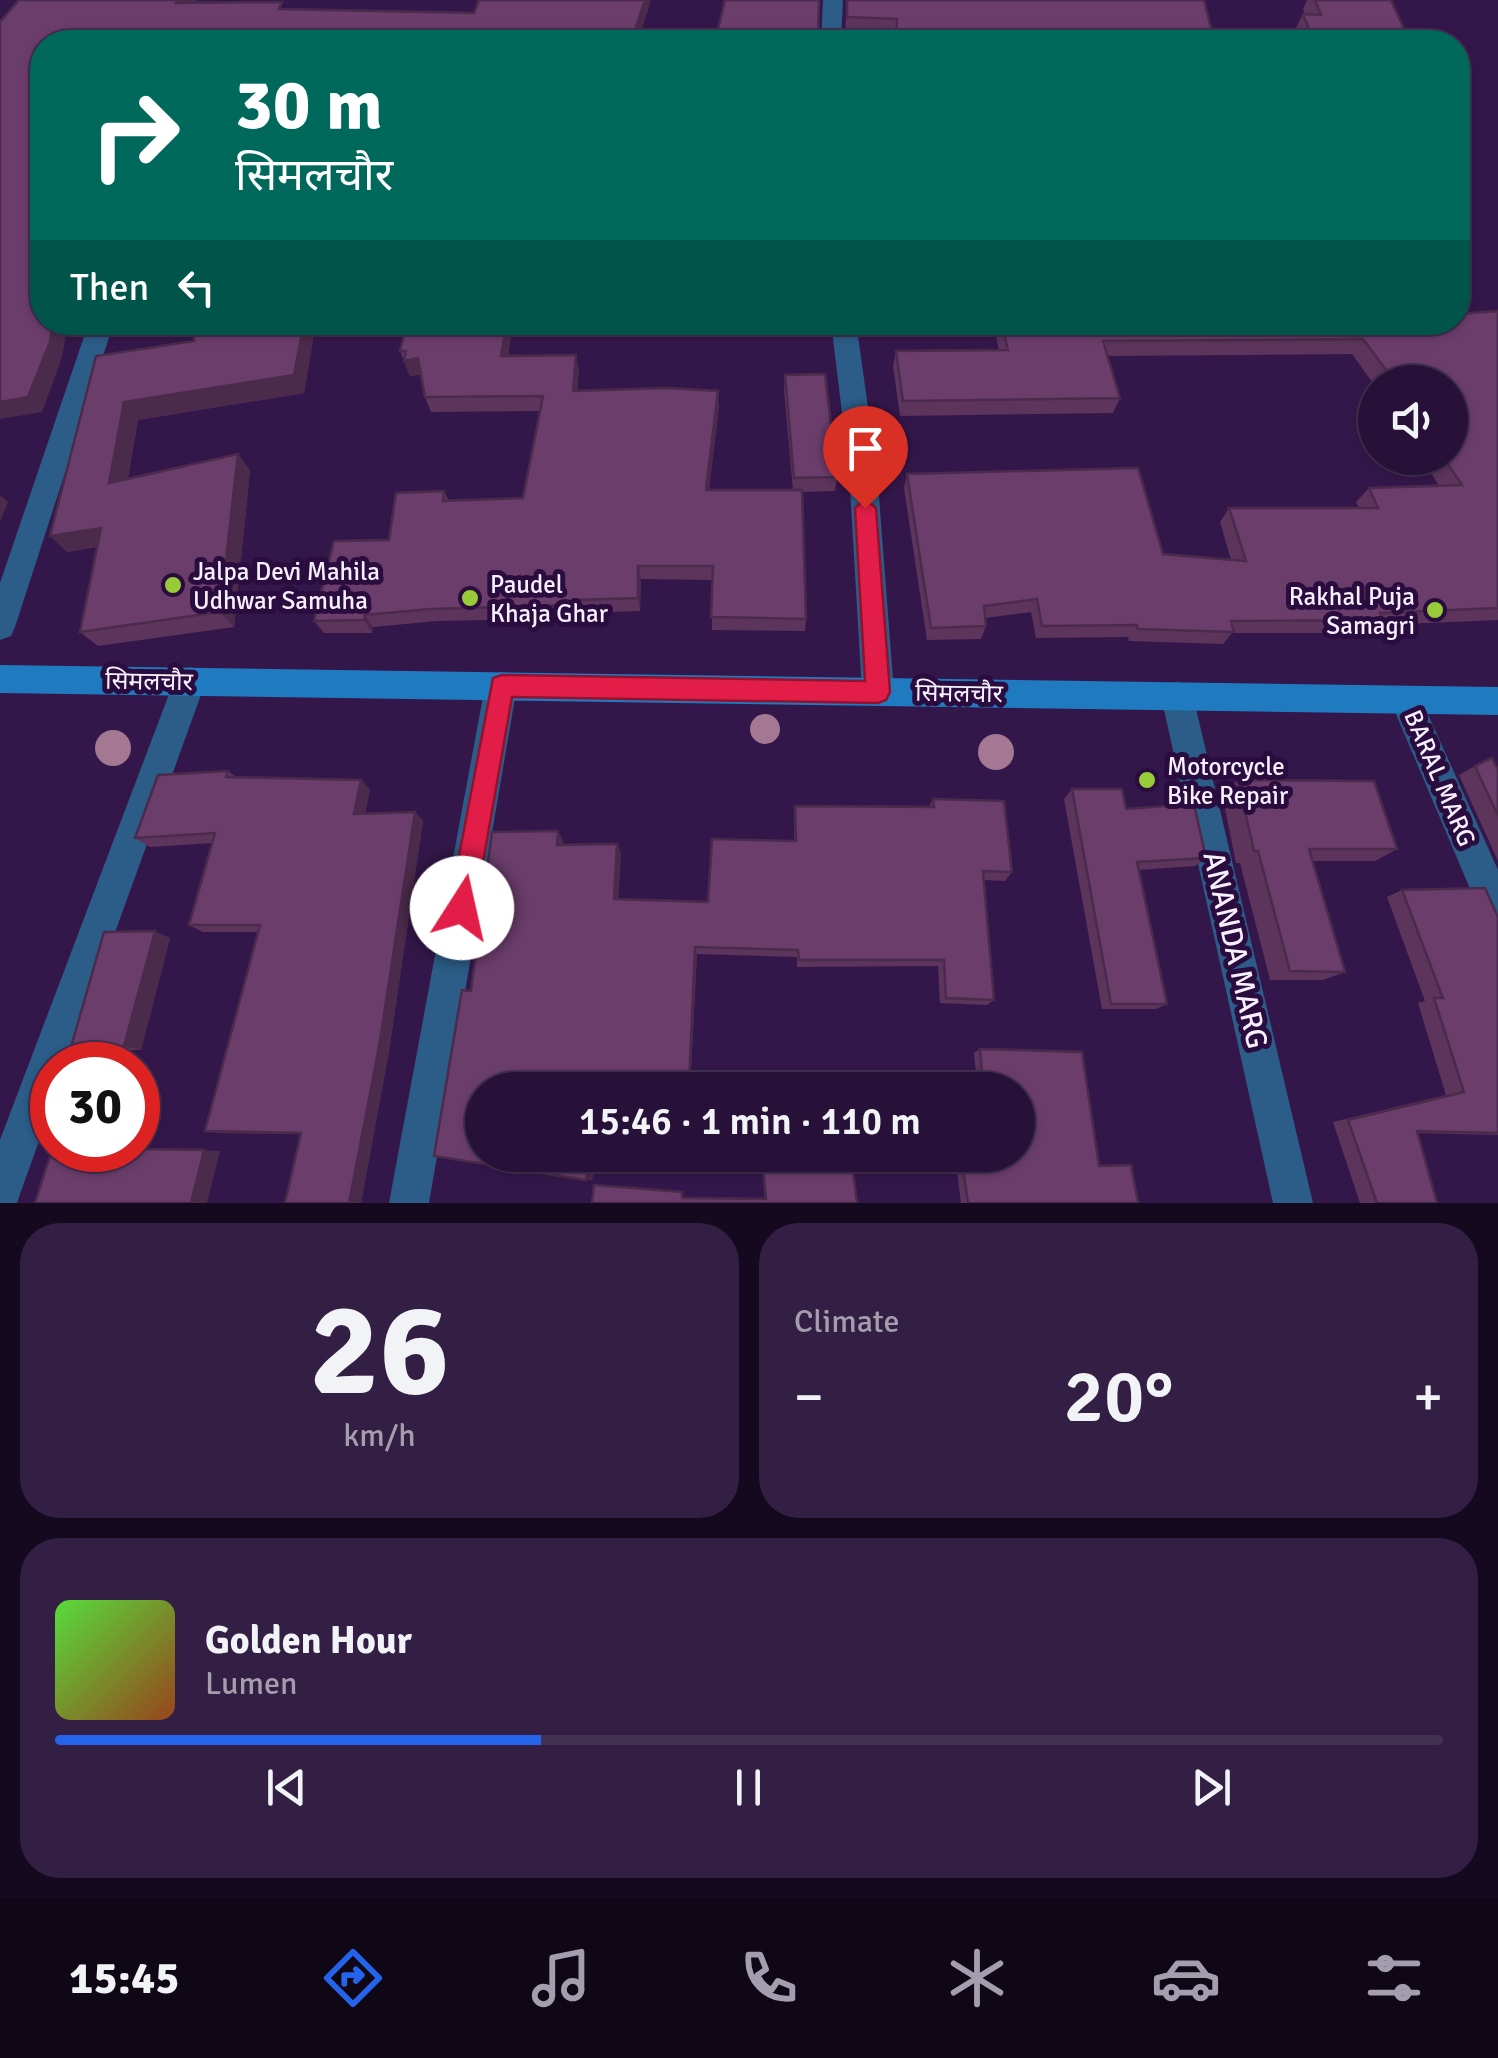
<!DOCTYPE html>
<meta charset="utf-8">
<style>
:root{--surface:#271138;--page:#331f43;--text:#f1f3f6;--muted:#a49dae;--line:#433153;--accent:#2563eb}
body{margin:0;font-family:Signika,"Noto Sans Devanagari",sans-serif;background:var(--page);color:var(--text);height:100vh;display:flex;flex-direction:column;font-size:38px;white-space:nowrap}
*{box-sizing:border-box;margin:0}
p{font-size:32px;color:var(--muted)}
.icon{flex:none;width:55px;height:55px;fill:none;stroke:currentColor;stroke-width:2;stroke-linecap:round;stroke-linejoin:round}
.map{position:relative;height:1203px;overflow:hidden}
.drawer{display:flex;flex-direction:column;gap:20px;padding:20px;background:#15091f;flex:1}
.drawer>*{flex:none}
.hud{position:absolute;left:30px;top:30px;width:1440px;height:305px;border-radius:40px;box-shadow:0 2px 8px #0004,0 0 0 2px var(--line);background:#00695c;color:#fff;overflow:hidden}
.buttons{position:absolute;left:1358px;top:365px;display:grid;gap:20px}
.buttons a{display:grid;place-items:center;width:110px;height:110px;border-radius:50%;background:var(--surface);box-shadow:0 2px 8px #0004,0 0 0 2px var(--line);font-size:50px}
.speed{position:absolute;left:30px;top:1042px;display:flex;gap:20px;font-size:50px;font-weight:700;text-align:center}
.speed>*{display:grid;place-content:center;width:130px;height:130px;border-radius:50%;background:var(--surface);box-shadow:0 2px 8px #0004,0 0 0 2px var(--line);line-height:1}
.speed .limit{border:15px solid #d22;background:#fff;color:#111}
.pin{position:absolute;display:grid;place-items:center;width:85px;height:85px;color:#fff;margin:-102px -42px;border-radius:50% 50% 50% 0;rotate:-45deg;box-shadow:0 0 10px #0007}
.pin .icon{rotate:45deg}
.me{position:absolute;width:110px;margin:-55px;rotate:10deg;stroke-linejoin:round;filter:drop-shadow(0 0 8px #0008)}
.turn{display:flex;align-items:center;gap:35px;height:210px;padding:0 40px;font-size:45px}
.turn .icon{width:130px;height:130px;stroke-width:2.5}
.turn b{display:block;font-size:70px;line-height:85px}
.then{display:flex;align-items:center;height:95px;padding:0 40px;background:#0003;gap:20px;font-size:38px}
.big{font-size:75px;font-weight:600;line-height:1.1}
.drawer .tile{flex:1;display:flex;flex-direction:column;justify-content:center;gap:15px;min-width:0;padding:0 35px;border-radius:40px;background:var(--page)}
.drawer .dial{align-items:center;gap:0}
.dial b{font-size:130px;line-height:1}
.song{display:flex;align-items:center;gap:30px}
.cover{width:120px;height:120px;border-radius:15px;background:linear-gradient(135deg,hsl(110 70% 55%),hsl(20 70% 35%))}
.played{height:10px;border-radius:5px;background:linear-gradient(90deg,var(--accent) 35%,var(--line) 35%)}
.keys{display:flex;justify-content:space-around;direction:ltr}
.heat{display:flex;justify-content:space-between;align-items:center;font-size:55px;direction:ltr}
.drawer .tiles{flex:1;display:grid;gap:20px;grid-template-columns:1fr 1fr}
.tile:last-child{grid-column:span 2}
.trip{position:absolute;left:465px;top:1072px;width:570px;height:100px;border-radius:50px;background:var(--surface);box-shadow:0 2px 8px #0004,0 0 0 2px var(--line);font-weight:600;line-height:100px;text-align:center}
.dock{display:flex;height:160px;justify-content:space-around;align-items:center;background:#100716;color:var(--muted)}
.dock .icon{width:70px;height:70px}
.dock .selected{color:var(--accent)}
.dock b{font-size:45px;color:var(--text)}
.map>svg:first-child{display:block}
</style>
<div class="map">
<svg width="1498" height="1203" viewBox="0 0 1498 1203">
<rect width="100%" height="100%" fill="#34174a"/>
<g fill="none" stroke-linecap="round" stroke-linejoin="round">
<g fill="#2b5d88" fill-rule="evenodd">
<path d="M 823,0 L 843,0 L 841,42 L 821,42 Z"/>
<path d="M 89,322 L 114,322 L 15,627 L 11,636 L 0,640 L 0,583 Z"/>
<path d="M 831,322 L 856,322 L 877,471 L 894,692 L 889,702 L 878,706 L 867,702 L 862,692 L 849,471 Z"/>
<path d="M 190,667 L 201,671 L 206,681 L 67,1065 L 52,1065 L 52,1105 L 20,1194 L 17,1203 L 0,1203 L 0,1140 L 174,681 L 179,671 Z"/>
<path d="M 501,672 L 512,676 L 517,686 L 429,1203 L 389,1203 L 485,686 L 490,676 Z"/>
<path d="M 1177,682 L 1188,686 L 1193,696 L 1313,1203 L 1273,1203 L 1161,696 L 1166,686 Z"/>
<path d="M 1406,686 L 1417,690 L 1498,870 L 1498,929 L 1485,924 L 1390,700 L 1395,690 Z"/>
</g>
<path fill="#207abf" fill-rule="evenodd" d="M 0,665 L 1498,687 L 1498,715 L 0,693 Z"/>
</g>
<g fill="#a47793">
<circle cx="765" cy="729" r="15"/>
<circle cx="113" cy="748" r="18"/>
<circle cx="996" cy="752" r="18"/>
</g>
<g fill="#5c345c">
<path d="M 847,0 L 1214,40 L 1224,42 L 894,42 L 894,35 L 845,33 Z"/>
<path d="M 1307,0 L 1391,0 L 1410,42 L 1298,42 L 1294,32 L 1303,14 L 1305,14 L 1303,9 Z"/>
<path d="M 1498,311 L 1498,620 L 1378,625 L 1370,633 L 1232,633 L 1223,644 L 1129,641 L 1128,637 L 1036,638 L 1031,612 L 985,618 L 986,626 L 981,639 L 927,640 L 904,488 L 907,474 L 1163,554 L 1231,560 L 1220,522 L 1229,508 L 1359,508 L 1356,502 L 1369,488 L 1439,486 L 1422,458 L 1450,458 L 1450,382 L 1375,382 L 1375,386 L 1352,354 L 1108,356 L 1120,398 L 1113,413 L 900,416 L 893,366 L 896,351 L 999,350 L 993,322 L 1458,322 Z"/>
<path d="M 193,322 L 316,322 L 304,393 L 138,420 L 128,478 L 238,454 L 250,471 L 234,627 L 98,646 L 80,632 L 97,547 L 67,552 L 50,536 L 194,341 Z"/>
<path d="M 407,322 L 513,322 L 508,356 L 579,370 L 577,391 L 719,406 L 709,490 L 793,490 L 784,390 L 785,375 L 837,477 L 835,491 L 802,492 L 806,619 L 805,631 L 712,630 L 712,580 L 641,579 L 640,611 L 578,613 L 577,618 L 437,621 L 373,627 L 372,633 L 324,633 L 314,621 L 389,540 L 444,491 L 449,501 L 523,498 L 540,411 L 431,412 L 425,397 L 421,374 L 410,376 L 400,351 Z"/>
<path d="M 1475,766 L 1498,770 L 1498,861 L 1459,775 Z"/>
<path d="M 228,771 L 236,777 L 361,780 L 370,790 L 365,813 L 415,812 L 423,821 L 389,1051 L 361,1203 L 285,1203 L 300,1134 L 220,1133 L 205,1131 L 258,932 L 203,932 L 189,925 L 213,843 L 150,847 L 135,838 Z"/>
<path d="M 1238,780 L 1397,849 L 1375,861 L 1312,861 L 1345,972 L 1323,980 L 1270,980 L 1240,863 L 1236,863 L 1222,794 Z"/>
<path d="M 1072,789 L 1126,809 L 1206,858 L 1195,866 L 1138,870 L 1167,1004 L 1156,1009 L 1102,1009 L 1064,799 Z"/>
<path d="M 933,799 L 1004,801 L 1012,872 L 1005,881 L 984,880 L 994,1000 L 987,1005 L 940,1003 L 938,966 L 797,967 L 797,957 L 697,954 L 690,1088 L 618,1086 L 618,1090 L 482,1090 L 482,1155 L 596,1155 L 592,1180 L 434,1156 L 462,990 L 471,991 L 492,832 L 558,831 L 563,841 L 562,845 L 617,844 L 621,853 L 618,900 L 708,902 L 712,839 L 794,841 L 795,806 L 929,807 Z"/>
<path d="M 1402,890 L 1498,917 L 1498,1135 L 1417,1133 L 1437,1203 L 1360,1203 L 1333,1122 L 1446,1095 L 1418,1003 L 1425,1001 L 1387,897 Z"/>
<path d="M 170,938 L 141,1050 L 89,1051 L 71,1047 Z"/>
<path d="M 980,1049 L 1099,1166 L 1138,1203 L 961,1203 L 955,1155 L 1018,1155 L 1018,1090 L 945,1090 L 950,1086 L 977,1086 L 974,1053 Z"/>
</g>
<g fill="#4b2b4b">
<path d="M 178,0 L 197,0 L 184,20 L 176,3 Z"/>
<path d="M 645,0 L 651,0 L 638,42 L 631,42 Z"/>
<path d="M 53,322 L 68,322 L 62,357 L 42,412 L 0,419 L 0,402 Z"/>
<path d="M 304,322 L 316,322 L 304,393 L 138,420 L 124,499 L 109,483 L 124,402 Z"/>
<path d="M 507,322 L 513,322 L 506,371 L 501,356 Z"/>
<path d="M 576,355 L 579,370 L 576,406 L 573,391 Z"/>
<path d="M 418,358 L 424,374 L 410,376 L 404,361 Z"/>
<path d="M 718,391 L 719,406 L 707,504 L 706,490 Z"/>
<path d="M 238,454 L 250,471 L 234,627 L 220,612 Z"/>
<path d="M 0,495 L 8,502 L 0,522 Z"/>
<path d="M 101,528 L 116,543 L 67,552 L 50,536 Z"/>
<path d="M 638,566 L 641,579 L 640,611 L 638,598 Z"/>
<path d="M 365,615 L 373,627 L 372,633 L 364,620 Z"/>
<path d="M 361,780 L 370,790 L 363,823 L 354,814 Z"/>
<path d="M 415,812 L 423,821 L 389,1051 L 361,1203 L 349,1203 Z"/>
<path d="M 558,831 L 563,841 L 562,854 L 557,845 Z"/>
<path d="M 617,844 L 621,853 L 617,907 L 614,899 Z"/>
<path d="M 155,931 L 170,938 L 141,1050 L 124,1046 Z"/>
<path d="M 695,947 L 697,954 L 690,1088 L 689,1085 Z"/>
<path d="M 204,1150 L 220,1151 L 207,1203 L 191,1203 Z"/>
<path d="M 591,1155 L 596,1155 L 592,1180 L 586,1180 Z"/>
</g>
<g fill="#6b3d6b" stroke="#4b2b4b" stroke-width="2.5">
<path d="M 19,0 L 178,0 L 176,3 L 282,2 L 279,9 L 474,13 L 479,0 L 645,0 L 631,42 L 42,42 L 42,322 L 53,322 L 50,342 L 28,397 L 0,402 L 0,22 Z"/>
<path d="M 725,0 L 819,0 L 818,42 L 715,42 Z"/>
<path d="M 847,0 L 1204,0 L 1214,40 L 1224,41 L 1224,42 L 896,42 L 897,19 L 847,17 Z"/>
<path d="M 1315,0 L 1391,0 L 1410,42 L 1314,42 L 1303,14 L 1321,15 Z"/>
<path d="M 1498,311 L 1498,608 L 1380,613 L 1383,620 L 1231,621 L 1234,632 L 1138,629 L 1137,625 L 1042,626 L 1037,599 L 984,606 L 986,626 L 931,628 L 907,474 L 1138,468 L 1163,554 L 1246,561 L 1229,508 L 1378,508 L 1369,488 L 1462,485 L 1444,458 L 1450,458 L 1450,382 L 1395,382 L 1363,339 L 1103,341 L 1120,398 L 903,401 L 896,351 L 1008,350 L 1001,322 L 1458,322 L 1458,314 Z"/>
<path d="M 193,322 L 304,322 L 294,375 L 124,402 L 109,483 L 238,454 L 220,612 L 80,632 L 101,528 L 50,536 L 96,356 L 194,341 Z"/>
<path d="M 407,322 L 507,322 L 501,356 L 576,355 L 573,391 L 667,388 L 718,391 L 706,490 L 802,490 L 806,619 L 711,617 L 713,566 L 638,566 L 638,598 L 574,600 L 574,605 L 430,609 L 365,615 L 364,620 L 314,621 L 334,541 L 389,540 L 396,493 L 444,491 L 443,501 L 523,498 L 543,396 L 425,397 L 418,358 L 404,361 L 406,351 L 400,351 Z"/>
<path d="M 825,374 L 837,477 L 794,478 L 785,375 Z"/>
<path d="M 1492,758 L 1498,770 L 1498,816 L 1475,766 Z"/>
<path d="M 228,771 L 226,777 L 361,780 L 354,814 L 415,812 L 379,1047 L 349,1203 L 285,1203 L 301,1133 L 205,1131 L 260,925 L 189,925 L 215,833 L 135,838 L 158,775 Z"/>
<path d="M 1238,780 L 1374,781 L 1397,849 L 1309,849 L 1345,972 L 1290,971 L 1258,851 L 1254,851 Z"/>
<path d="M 1072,789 L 1122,789 L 1126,809 L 1194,804 L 1206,858 L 1137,862 L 1167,1004 L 1111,1004 Z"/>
<path d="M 933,799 L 1004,801 L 1012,872 L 983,871 L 994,1000 L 946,998 L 944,960 L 799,960 L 798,950 L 695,947 L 689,1085 L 614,1083 L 614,1090 L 482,1090 L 482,1155 L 591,1155 L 586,1180 L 434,1156 L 462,990 L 471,991 L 492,832 L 558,831 L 557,845 L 617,844 L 614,899 L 708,902 L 712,839 L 796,841 L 795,806 L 934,807 Z"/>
<path d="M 1485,888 L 1498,917 L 1498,1133 L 1417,1131 L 1437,1203 L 1377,1203 L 1348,1120 L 1464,1092 L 1434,998 L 1443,998 L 1402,890 Z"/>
<path d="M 155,931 L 124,1046 L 71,1047 L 104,932 Z"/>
<path d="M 980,1049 L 1082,1052 L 1099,1166 L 1131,1165 L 1138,1203 L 968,1203 L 961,1155 L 1018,1155 L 1018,1090 L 951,1090 L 950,1086 L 983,1086 Z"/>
<path d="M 138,1149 L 204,1150 L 191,1203 L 35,1203 L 52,1150 Z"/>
<path d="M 762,1155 L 851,1155 L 857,1203 L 592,1203 L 594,1185 L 682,1192 L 682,1198 L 766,1199 Z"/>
</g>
<path fill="#e11d48" stroke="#92132f" stroke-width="2.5" d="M 865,499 L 876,508 L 890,692 L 886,700 L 878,703 L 512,697 L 475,908 L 472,917 L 462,921 L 452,917 L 449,908 L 493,678 L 502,675 L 865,681 L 855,508 Z"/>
<g fill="#98cb37" stroke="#2a0c3f" stroke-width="4">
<circle cx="173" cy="585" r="10"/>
<circle cx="470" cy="598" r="10"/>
<circle cx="1435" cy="610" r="10"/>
<circle cx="1147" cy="780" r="10"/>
</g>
<g text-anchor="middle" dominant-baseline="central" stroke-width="10" stroke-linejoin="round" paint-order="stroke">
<g font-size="25" fill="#f6f0fd" stroke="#2a0c3f" text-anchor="start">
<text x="193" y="571">Jalpa Devi Mahila<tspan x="193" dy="29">Udhwar Samuha</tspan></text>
<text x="490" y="584">Paudel<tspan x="490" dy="29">Khaja Ghar</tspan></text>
<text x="1415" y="596" text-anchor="end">Rakhal Puja<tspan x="1415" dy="29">Samagri</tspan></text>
<text x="1167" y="766">Motorcycle<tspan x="1167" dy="29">Bike Repair</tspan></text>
</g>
<g font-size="25" fill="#f6f0fd" stroke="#2a0c3f">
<text transform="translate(149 681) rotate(1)">सिमलचौर</text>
<text transform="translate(959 693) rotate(1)">सिमलचौर</text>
<text transform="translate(1440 778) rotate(67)">BARAL MARG</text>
</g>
<g font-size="30" fill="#f6f0fd" stroke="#2a0c3f">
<text transform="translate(1235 950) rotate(77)">ANANDA MARG</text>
</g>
</g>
</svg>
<div class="buttons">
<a><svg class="icon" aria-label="sound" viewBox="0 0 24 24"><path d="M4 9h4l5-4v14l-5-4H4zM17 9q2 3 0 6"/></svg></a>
</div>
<div class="speed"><div class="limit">30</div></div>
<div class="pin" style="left:865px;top:508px;background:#d93025"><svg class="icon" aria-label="arrive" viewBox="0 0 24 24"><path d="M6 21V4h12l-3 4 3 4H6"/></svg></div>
<svg class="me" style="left:462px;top:908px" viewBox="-20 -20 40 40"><circle r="19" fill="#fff"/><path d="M0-13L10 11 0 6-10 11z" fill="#e11d48"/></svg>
<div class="trip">15:46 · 1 min · 110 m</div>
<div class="hud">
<div class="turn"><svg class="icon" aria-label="right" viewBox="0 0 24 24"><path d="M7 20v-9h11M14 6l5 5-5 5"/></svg><div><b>30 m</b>सिमलचौर</div></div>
<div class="then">Then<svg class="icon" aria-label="left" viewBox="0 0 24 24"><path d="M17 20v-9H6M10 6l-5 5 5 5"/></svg></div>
</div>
</div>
<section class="drawer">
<div class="tiles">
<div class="tile dial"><b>26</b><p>km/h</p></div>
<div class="tile"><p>Climate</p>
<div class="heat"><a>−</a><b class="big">20°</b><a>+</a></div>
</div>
<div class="tile">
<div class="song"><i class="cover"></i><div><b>Golden Hour</b><p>Lumen</p></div></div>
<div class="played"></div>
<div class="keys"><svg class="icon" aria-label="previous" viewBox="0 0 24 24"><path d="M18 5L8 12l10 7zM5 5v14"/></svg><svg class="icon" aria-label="pause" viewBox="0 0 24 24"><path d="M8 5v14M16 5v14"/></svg><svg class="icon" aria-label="next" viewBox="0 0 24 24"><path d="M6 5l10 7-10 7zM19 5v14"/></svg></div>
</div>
</div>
</section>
<nav class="dock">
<b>15:45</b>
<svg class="icon selected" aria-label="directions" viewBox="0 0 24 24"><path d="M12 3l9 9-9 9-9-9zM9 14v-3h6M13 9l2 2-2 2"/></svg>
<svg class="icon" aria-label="music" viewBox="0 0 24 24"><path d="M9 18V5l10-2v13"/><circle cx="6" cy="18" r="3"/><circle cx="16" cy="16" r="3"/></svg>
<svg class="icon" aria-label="phone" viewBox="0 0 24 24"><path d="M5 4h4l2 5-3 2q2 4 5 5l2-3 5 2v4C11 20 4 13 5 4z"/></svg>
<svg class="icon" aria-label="climate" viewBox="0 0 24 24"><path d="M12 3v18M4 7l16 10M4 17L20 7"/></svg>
<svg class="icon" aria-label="car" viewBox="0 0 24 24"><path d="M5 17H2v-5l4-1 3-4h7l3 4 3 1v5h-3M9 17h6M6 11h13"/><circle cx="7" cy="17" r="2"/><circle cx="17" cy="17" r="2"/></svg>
<svg class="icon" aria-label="filters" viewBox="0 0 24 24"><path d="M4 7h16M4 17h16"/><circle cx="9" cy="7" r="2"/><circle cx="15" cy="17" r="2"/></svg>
</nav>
